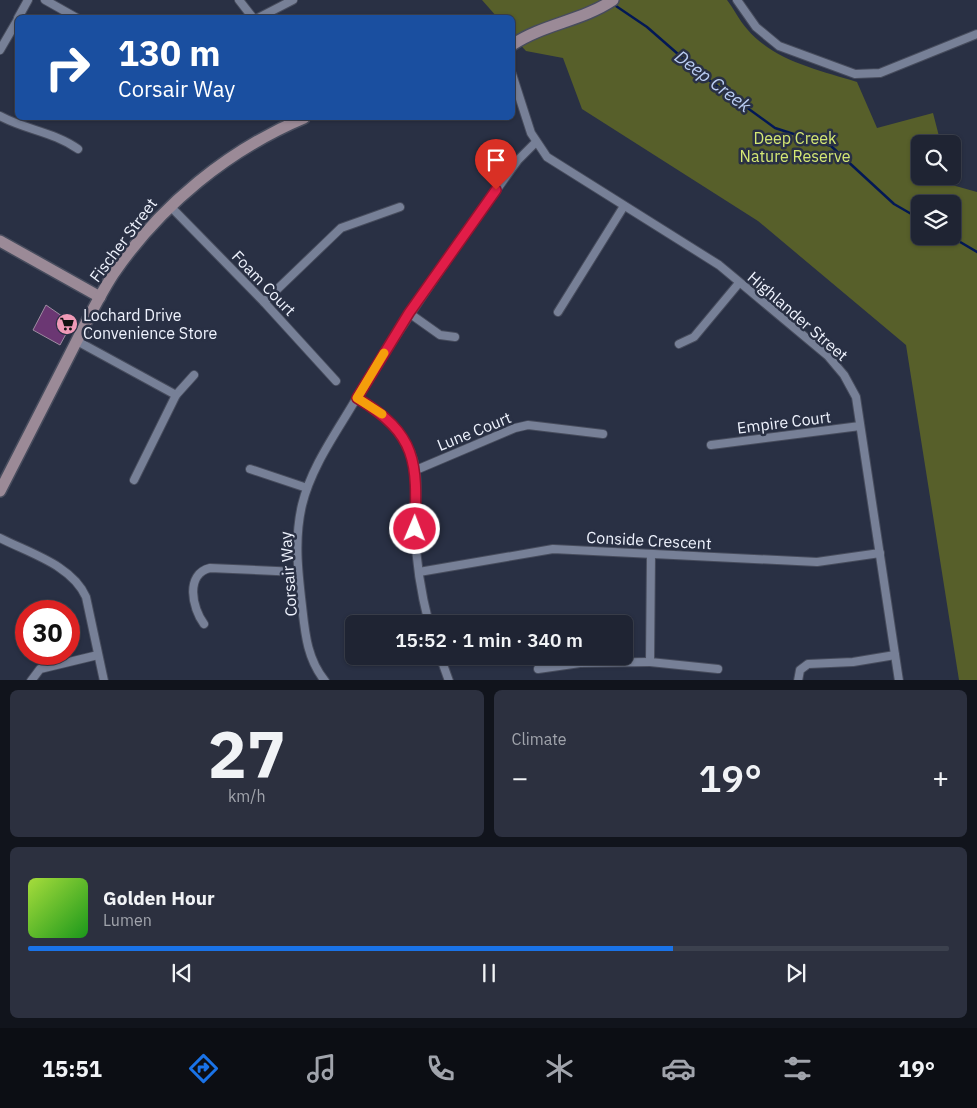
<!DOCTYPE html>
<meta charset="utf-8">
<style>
:root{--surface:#1f2433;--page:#2c303f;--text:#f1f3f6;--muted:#a1a4ac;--line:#3c414e;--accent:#1a73e8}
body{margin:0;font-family:"IBM Plex Sans",sans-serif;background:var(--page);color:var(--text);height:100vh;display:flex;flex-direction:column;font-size:19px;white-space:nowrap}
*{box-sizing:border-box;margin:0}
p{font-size:16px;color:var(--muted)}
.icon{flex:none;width:28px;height:28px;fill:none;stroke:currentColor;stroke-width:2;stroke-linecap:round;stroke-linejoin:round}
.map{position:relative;height:680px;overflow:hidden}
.details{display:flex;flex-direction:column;gap:10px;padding:10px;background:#11141c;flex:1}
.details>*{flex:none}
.guide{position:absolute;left:15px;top:15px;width:500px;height:105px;border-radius:8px;box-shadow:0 1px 4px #0004,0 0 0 1px var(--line);background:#1a4fa0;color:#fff;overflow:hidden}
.buttons{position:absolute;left:911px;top:135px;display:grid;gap:10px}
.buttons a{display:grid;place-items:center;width:50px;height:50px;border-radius:8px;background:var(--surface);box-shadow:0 1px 4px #0004,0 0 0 1px var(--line);font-size:25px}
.speed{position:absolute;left:15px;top:600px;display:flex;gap:10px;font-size:25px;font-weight:700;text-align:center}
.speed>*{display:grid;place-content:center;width:65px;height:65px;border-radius:50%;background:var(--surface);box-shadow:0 1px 4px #0004,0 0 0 1px var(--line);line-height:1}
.speed .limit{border:8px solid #d22;background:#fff;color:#111}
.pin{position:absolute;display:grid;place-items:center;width:42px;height:42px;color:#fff;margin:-51px -21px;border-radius:50% 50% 50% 0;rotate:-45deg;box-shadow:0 0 5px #0007}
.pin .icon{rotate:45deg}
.me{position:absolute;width:55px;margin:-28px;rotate:1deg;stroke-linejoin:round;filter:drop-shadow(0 0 4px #0008)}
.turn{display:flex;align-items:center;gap:18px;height:105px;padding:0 20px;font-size:22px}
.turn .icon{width:65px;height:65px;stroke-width:2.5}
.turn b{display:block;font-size:35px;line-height:42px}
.big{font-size:38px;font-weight:600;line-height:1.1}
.details .tile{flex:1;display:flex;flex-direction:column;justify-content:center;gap:8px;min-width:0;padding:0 18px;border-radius:8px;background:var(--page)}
.details .dial{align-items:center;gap:0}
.dial b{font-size:65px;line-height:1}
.song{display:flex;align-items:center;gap:15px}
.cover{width:60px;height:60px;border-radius:8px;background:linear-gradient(135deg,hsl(80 70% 55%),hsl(120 70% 35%))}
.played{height:5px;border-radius:2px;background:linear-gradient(90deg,var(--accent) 70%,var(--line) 70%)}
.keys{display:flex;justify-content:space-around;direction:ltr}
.heat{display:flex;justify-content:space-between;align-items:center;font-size:28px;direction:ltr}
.details .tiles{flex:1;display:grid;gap:10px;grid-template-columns:1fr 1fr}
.tile:last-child{grid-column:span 2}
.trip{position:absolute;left:345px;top:615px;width:288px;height:50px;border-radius:8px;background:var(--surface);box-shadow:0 1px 4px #0004,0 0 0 1px var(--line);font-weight:600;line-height:50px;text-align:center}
.menu{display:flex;height:80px;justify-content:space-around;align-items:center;background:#0c0e14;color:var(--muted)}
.menu .icon{width:35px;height:35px}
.menu .current{color:var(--accent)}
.menu b{font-size:22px;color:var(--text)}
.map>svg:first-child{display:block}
</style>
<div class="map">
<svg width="977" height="681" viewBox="0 0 977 681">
<rect width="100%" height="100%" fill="#293044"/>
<path fill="#575f2a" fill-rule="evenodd" d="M 482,0 L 727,0 C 734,9 739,20 747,29 C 774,61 818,70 857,82 L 877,128 L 933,113 L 941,144 L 920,144 L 920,176 L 950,176 L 952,185 L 977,192 L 977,680 L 959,680 L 906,345 L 758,221 L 582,109 L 563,58 L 526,51 L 513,37 L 512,18 L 497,17 ZM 920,204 L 952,204 L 952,236 L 920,236 Z"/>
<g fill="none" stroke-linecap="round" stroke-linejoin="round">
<g stroke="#031855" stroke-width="2.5">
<path d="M 613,4 L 647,27 L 702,75 L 775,128 L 831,146 L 894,204 L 920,219"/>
<path d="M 950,236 L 977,252"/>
</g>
</g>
<path fill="#6b3773" stroke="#9e8ca1" d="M 46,305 L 72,323 L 60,345 L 33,330 Z"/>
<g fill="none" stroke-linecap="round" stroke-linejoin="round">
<g stroke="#474c5d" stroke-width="10">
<g id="street">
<path d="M 45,0 L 77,18"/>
<path d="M 239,0 L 253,18"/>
<path d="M 737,0 L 756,27 L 779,46 L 855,74 L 880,73 L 977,34"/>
<path d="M 18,18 L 28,0"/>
<path d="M 258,18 L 293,0"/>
<path d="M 0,50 L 18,19"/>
<path d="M 512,74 L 531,133 L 547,157 L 719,265 L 828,356 L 844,375 L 856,397 L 899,681"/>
<path d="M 0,116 C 26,130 54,132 78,149"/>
<path d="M 170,206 L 264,302 L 336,381"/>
<path d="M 264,302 L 341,228 L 400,207"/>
<path d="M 558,312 L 624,206"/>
<path d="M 409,313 L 440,335 L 455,337"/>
<path d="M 77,341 L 176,395 L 194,375"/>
<path d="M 679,344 L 694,337 L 739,283"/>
<path d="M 357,398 C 385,414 412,438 416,473 C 418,492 415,511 415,530 C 416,562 421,593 429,624"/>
<path d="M 711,445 L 860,426"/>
<path d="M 250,469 L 307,488"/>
<path d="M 416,470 L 515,428 L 528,425 L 603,434"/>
<path d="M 134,480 L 176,395"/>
<path d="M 0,538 C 29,553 72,565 86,597 L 104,681"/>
<path d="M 651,554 L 650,662 L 718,669"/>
<path d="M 419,572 L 553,549 L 817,562 L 880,553"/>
<path d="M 204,624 C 192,608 185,574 210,568 L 298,572"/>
<path d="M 440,656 L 449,681"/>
<path d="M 538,669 L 580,663 L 650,662"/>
<path d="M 31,681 L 40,669 L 98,655"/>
<path d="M 325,681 C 307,659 305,633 302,606 C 298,572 294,539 302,505 C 311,468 334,436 353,404 C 404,320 460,240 518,160 L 536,142"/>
<path d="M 798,681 L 800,670 L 808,664 L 853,662 L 895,655"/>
</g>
</g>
<g stroke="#474c5d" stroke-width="14">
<g id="secondary">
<path d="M 512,45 C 543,24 582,21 613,0"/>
<path d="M 0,241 L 100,297"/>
<path d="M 0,491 C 23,446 46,401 69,356 C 83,329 97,299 114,273 C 161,205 228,150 304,118"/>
</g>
</g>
<use href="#street" stroke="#778097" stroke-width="8"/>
<use href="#secondary" stroke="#9b8a97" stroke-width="11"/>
</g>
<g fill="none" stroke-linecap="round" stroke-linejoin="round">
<g stroke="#92132f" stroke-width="12">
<path id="route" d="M 415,529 C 417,464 419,435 357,398 L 409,313 L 496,190"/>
</g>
<use href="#route" stroke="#e11d48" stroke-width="9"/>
<path stroke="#f59e0b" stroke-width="9" d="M 382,414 L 357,398 L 384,353"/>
</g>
<defs>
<g id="supermarket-disc" transform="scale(1.125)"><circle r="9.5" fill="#ef9ab7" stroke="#293044"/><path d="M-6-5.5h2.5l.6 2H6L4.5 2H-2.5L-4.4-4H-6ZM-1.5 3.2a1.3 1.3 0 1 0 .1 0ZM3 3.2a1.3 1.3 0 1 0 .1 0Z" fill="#111"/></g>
</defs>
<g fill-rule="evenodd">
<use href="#supermarket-disc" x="67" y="324"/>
</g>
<g text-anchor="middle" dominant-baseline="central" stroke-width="5" stroke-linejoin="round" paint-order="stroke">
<g font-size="16" fill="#d5e874" stroke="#293044">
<text x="795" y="138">Deep Creek<tspan x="795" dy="18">Nature Reserve</tspan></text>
</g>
<g font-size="16" fill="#eef2fd" stroke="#293044">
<text transform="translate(123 240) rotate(-53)">Fischer Street</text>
<text transform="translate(264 283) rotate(46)">Foam Court</text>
<text transform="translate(798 316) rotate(41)">Highlander Street</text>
<text transform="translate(784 422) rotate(-7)">Empire Court</text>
<text transform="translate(474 431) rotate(-22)">Lune Court</text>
<text transform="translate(649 540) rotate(3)">Conside Crescent</text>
<text transform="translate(288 574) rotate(-94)">Corsair Way</text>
</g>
<g font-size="16" fill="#eef2fd" stroke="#293044" text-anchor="start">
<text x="83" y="315">Lochard Drive<tspan x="83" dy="18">Convenience Store</tspan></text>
</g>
<g font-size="18" font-style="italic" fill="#b9ccf2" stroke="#293044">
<text transform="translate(713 81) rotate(37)">Deep Creek</text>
</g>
</g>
</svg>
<div class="buttons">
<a><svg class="icon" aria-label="search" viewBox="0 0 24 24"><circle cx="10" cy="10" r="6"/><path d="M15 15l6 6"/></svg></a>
<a><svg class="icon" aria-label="layers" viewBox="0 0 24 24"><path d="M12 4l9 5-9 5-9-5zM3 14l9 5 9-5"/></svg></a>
</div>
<div class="speed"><div class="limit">30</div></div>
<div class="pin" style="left:496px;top:190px;background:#d93025"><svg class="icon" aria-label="arrive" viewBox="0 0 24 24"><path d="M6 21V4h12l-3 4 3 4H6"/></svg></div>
<svg class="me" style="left:415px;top:529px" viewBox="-20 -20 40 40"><circle r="17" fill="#e11d48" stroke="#fff" stroke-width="3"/><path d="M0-11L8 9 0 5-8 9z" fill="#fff"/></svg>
<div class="trip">15:52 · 1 min · 340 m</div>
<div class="guide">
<div class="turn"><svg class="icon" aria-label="right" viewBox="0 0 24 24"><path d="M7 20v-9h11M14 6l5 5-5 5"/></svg><div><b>130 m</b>Corsair Way</div></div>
</div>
</div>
<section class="details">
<div class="tiles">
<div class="tile dial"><b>27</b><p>km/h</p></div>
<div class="tile"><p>Climate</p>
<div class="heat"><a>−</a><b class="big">19°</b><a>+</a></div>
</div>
<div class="tile">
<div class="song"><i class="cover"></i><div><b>Golden Hour</b><p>Lumen</p></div></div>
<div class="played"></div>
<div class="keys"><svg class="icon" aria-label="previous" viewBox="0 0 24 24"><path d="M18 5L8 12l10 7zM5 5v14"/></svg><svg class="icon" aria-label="pause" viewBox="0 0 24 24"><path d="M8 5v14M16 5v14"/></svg><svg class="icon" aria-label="next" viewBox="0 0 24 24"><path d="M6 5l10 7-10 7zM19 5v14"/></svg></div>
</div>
</div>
</section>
<nav class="menu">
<b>15:51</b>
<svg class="icon current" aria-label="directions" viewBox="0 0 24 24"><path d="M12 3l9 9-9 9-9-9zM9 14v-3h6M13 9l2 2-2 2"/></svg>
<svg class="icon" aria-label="music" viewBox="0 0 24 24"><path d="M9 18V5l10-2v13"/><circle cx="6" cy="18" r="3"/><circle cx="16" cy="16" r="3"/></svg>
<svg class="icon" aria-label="phone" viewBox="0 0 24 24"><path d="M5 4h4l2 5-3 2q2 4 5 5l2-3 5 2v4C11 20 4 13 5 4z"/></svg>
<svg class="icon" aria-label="climate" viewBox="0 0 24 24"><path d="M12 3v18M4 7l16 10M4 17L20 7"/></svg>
<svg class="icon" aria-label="car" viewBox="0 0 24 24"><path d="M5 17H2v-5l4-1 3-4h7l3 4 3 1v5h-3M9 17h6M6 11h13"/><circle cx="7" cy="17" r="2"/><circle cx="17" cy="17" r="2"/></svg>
<svg class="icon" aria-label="filters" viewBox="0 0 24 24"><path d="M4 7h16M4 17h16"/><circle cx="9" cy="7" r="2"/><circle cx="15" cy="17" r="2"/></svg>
<b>19°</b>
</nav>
